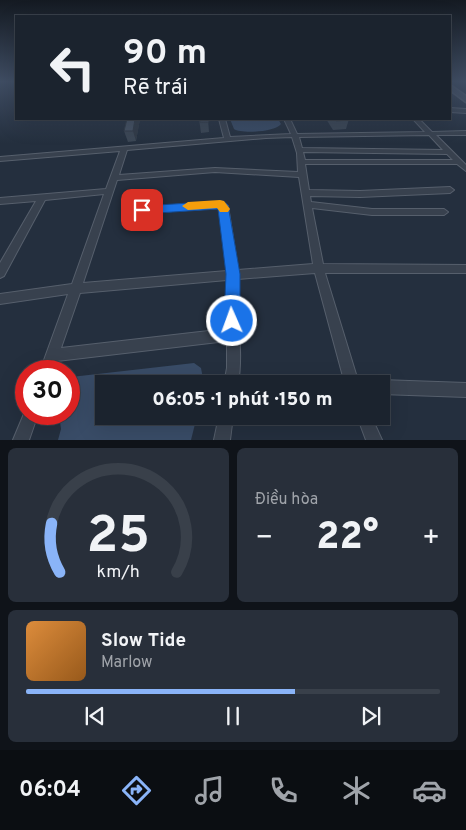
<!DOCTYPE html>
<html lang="vi">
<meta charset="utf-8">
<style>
:root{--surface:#1b232e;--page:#282f3a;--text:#f1f3f6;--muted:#a0a4aa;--line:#39404a;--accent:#8ab4f8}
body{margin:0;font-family:Overpass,sans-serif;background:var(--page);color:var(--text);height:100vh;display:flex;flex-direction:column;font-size:19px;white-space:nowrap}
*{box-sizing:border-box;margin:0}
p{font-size:16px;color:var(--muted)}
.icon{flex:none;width:28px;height:28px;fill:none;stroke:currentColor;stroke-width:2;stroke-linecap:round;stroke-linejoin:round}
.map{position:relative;height:440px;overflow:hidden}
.panel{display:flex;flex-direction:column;gap:8px;padding:8px;background:#0f1319;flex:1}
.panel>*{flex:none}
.top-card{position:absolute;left:15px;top:15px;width:436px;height:105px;border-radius:0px;box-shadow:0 5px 20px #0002,0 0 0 1px var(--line);background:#1b232e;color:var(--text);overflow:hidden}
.speed{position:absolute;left:15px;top:360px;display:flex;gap:10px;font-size:25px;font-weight:700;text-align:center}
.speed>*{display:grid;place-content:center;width:65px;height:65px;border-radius:50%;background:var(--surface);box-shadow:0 5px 20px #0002,0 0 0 1px var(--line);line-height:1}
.speed .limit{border:8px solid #d22;background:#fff;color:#111}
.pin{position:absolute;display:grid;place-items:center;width:42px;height:42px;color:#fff;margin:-21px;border-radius:10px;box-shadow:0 2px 8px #0006}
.me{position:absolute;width:55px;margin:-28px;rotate:358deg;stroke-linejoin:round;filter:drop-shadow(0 0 4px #0008)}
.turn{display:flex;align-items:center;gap:18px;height:105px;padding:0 25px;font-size:22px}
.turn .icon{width:65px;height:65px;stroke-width:2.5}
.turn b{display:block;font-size:35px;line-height:42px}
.big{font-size:38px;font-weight:800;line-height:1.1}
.panel .widget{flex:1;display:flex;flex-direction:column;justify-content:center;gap:8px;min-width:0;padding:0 18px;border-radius:8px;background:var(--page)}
.panel .dial{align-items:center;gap:0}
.dial svg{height:130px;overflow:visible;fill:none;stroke:var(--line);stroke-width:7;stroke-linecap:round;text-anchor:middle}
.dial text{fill:var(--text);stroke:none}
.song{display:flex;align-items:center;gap:15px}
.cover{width:60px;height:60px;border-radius:8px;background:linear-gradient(135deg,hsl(30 70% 55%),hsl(30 70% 35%))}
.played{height:5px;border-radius:2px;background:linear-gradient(90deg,var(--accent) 65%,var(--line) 65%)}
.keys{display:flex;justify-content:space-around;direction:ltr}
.heat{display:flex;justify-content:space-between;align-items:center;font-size:28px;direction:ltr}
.panel .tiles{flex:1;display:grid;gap:8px;grid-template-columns:1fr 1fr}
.widget:last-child{grid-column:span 2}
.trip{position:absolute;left:95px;top:375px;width:295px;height:50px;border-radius:0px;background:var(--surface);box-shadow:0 5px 20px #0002,0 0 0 1px var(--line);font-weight:800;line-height:50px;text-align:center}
.dock{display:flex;height:80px;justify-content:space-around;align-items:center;background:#0b0e12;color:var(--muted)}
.dock .icon{width:35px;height:35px}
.dock .current{color:var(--accent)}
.dock b{font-size:22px;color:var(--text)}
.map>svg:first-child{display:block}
</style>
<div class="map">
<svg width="466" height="440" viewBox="0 0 466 440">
<rect width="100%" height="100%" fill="#242f3e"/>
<g fill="#394c67">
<path d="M 230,119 L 278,119 L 281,124 C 276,132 241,134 234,129 Z"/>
<path d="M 194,363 L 201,368 L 204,384 L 104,384 L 104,416 L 197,416 L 191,440 L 58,440 L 61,429 L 59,414 L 69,414 L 69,382 L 71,377 Z"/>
</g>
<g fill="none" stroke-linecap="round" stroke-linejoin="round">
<g stroke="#565f6c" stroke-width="2">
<g id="minor">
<path d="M 450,108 L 466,109 L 466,113 L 450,112 Z"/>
<path d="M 219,119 L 225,119 L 230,137 L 291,134 L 284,119 L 290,119 L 297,134 L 425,132 L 413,119 L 419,119 L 432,132 L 466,131 L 466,135 L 436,135 L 466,165 L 466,171 L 457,164 L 305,164 L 309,190 L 360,191 L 450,187 L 454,190 L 450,193 L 360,197 L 310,196 L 311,202 L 372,209 L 444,209 L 448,212 L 444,215 L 372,215 L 312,208 L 323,264 L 466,265 L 466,273 L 325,273 L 359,384 L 345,384 L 315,273 L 238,279 C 235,314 244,349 238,384 L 224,384 L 227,368 L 227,341 L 57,361 L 54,371 L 40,371 L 68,294 L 0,304 L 0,294 L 72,284 L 104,194 L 45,200 L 4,276 L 0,278 L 0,263 L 36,201 L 0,204 L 0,198 L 106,189 L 120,151 L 0,161 L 0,157 L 224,138 ZM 429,135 L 443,150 L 302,148 L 299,137 ZM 292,137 L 297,153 L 298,172 L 215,168 L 119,175 L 127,150 L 266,138 ZM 303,152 L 447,154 L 453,160 L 305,160 ZM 215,172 L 299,177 L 313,264 L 238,270 L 228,206 L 223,202 L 142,207 L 138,210 L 142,213 L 220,208 L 227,271 L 83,283 L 117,180 ZM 227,280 L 226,294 L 226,329 L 61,348 L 80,293 Z"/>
<path d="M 381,380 L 466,383 L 466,397 L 381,394 L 381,384 L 375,384 Z"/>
<path d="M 26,409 L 26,414 L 38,414 L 29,440 L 13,440 Z"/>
<path d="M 219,416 L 233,416 L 230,440 L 214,440 Z"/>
<path d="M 357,416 L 371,416 L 382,440 L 366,440 Z"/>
</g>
</g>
<g stroke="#565f6c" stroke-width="3">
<path id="secondary" d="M 450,85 L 466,96 L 466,102 L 450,90 Z"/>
</g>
<use href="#minor" fill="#38414e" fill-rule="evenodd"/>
<use href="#secondary" fill="#465061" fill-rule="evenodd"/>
</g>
<g fill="#3b4654">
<path d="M 140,119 L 136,141 L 128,142 L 124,131 Z"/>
<path d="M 199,119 L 208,119 L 209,132 L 201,133 Z"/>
<path d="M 326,119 L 349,119 L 346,129 L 333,130 Z"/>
</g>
<path fill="#303945" d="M 135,119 L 140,119 L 136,141 L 133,131 Z"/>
<g fill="#455162" stroke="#303945">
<path d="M 127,119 L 135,119 L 133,131 L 124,131 Z"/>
<path d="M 199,119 L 208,119 L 209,122 L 200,122 Z"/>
<path d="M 335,119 L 348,119 L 349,120 L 336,121 Z"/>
</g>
<linearGradient id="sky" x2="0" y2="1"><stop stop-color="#141a22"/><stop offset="0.57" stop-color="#3f4d63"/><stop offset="1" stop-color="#3f4d63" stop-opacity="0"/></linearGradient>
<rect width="466" height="143" fill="url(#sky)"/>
<path fill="#1a73e8" stroke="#114b97" d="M 222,201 L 228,205 L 240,274 L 240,321 L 237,326 L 232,328 L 227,326 L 224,321 L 226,274 L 218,209 L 142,214 L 136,210 L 142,206 Z"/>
<path fill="#f59e0b" d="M 220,200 L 224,201 L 230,209 L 228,212 L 220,212 L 217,208 L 188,210 L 182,206 L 188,202 Z"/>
</svg>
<div class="speed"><div class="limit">30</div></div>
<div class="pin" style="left:142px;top:210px;background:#d93025"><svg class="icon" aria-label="arrive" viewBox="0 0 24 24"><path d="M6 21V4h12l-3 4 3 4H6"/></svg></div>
<svg class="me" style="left:232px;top:321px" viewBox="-20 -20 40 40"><circle r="17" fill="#1a73e8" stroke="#fff" stroke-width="3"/><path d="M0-11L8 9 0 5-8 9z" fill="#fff"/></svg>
<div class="trip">06:05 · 1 phút · 150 m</div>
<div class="top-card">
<div class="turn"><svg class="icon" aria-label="left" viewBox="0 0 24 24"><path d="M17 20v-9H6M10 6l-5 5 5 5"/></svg><div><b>90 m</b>Rẽ trái</div></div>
</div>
</div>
<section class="panel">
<div class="tiles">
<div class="widget dial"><svg viewBox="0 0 100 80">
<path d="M14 69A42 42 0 1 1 86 69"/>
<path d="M14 69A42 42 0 0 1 9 39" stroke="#8ab4f8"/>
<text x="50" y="56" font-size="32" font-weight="700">25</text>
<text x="50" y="72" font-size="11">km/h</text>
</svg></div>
<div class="widget"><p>Điều hòa</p>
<div class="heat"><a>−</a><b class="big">22°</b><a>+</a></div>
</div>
<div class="widget">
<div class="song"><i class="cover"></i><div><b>Slow Tide</b><p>Marlow</p></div></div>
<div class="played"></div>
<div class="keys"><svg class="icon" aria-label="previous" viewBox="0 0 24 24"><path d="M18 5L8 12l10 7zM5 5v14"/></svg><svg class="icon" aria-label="pause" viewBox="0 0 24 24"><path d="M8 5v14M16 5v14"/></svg><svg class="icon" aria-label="next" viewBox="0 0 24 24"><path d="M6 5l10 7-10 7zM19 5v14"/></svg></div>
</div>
</div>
</section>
<nav class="dock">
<b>06:04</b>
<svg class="icon current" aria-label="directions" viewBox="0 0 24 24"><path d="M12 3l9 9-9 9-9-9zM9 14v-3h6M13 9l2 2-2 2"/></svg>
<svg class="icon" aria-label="music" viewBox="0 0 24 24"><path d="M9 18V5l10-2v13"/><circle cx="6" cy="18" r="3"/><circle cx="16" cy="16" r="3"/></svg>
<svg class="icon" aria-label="phone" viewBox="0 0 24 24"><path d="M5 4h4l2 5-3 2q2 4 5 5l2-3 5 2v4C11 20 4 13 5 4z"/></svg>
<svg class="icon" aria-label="climate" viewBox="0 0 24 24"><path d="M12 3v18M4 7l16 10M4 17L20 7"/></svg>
<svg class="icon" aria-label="car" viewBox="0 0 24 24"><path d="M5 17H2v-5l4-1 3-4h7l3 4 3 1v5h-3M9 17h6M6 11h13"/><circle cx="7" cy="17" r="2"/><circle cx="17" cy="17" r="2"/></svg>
</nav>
